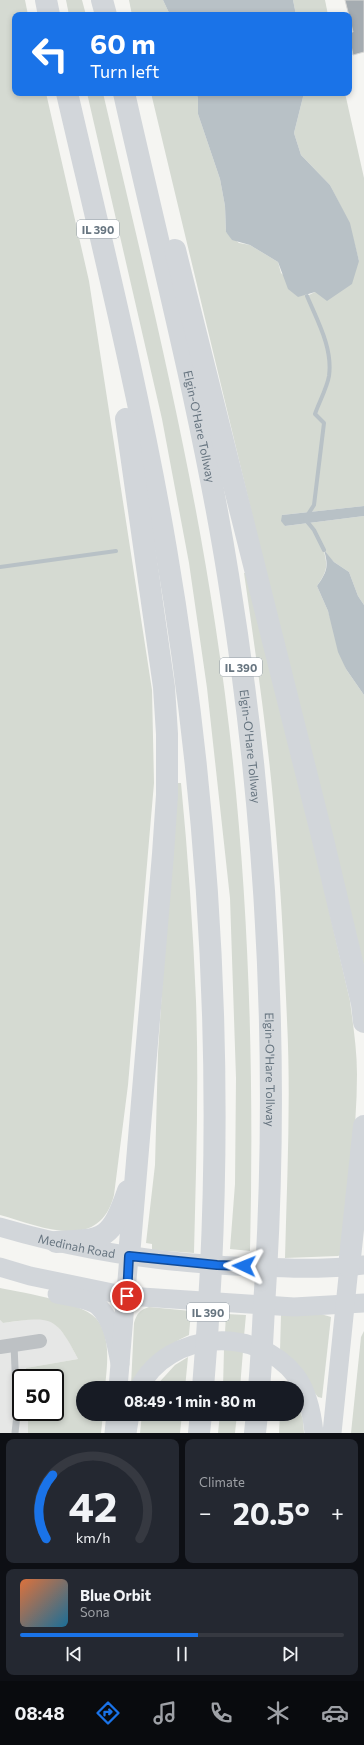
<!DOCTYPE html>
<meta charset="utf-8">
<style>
:root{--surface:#171b24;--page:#242831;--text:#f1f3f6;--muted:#9ea1a6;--line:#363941;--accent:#1a73e8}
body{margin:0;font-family:Commissioner,sans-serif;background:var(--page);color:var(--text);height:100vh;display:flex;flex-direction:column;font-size:15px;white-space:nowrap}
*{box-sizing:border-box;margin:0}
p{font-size:13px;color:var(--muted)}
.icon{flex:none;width:22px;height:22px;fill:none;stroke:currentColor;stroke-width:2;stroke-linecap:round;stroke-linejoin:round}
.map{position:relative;height:1433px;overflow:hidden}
.drawer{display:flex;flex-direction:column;gap:6px;padding:6px;background:#0d0f14;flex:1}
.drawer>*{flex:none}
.hud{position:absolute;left:12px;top:12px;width:340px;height:84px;border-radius:8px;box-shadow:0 2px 6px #0003;background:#1a73e8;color:#fff;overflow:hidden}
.speed{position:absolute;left:12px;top:1369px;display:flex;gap:8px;font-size:20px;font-weight:700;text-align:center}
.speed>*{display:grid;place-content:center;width:52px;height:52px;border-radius:50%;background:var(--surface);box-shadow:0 2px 6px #0003;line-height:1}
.speed .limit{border:2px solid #111;border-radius:6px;background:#fff;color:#111}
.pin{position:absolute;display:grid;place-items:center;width:34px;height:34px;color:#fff;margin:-17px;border:2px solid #fff;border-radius:50%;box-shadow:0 1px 4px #0007}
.me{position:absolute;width:44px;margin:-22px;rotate:272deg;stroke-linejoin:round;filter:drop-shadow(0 0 3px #0008)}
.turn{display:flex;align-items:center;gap:14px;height:84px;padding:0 12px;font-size:18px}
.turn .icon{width:52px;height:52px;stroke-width:2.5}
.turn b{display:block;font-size:28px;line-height:34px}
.big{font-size:30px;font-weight:700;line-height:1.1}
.drawer .widget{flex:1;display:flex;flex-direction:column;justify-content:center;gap:6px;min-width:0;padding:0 14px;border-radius:8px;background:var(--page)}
.drawer .dial{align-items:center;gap:0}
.dial svg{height:104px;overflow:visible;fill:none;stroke:var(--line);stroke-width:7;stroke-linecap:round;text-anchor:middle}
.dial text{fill:var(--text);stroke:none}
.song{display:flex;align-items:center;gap:12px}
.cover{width:48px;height:48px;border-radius:6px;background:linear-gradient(135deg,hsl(20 70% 55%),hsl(200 70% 35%))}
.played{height:4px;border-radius:2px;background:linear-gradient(90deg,var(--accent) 55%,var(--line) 55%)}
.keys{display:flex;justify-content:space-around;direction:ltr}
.heat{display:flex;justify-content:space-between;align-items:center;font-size:22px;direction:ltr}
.drawer .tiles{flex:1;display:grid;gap:6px;grid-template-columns:1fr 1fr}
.widget:last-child{grid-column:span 2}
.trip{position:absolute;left:76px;top:1381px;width:228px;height:40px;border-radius:20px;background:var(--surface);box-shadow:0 2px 6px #0003;font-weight:700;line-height:40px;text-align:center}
.dock{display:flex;height:64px;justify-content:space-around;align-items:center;background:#090b0e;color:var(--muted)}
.dock .icon{width:28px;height:28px}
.dock .current{color:var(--accent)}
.dock b{font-size:18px;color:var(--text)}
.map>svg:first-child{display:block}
</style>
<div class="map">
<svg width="364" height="1433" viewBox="0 0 364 1433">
<rect width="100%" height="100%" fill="#f5f5f2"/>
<path fill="#e6e7e6" d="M 40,1318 L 54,1322 L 67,1338 L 78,1359 L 26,1368 L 27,1378 L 21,1378 L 21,1412 L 28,1412 L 28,1433 L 0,1433 L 0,1320 L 3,1323 Z"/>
<g fill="#d5dad2">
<path d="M 0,0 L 25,0 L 28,15 L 15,15 L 15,93 L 46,93 L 89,281 L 152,690 L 154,783 L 128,1085 L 114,1195 C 99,1254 40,1226 0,1215 Z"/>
<path d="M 66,0 L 82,0 L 86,15 L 69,15 Z"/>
<path d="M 129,0 L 163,0 L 170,15 L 132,15 Z"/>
<path d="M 293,0 L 325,0 L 328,15 L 296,15 Z"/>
<path d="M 87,93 L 103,93 C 144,269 188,444 215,623 C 247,831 255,1041 250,1251 L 230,1249 L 235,1184 L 236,1078 L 230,898 L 207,688 L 189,563 L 162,419 Z"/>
<path d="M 151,93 L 196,93 L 198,98 L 198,114 L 220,179 L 225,206 L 226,232 L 239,243 L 250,245 L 278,262 L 281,273 L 307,296 L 315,292 L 359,261 L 349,223 L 330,185 L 301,155 L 294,133 L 304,93 L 345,93 L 364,178 L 364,506 L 282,515 L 285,526 L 364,516 L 364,605 L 358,596 L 349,572 L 334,562 L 324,551 C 328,568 327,571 317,586 L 328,611 L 346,669 L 364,695 L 364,967 L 262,556 Z"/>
<path d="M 244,573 L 249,573 L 285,720 L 350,1001 C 353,1025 357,1049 357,1074 C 357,1134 347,1194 343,1254 L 338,1256 L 285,1258 C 287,1179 291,1099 287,1020 C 284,946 280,873 273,799 C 266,724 255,649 244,573 Z"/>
<path d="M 175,783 L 181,783 C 188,856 193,928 196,1001 C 199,1085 196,1169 194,1253 L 152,1250 L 152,1244 L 146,1243 L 155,1165 L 158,1053 Z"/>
<path d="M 0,1288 C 23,1293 87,1302 99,1322 C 111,1341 107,1367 105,1388 L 83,1388 L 83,1414 L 103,1414 L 101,1433 L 28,1433 L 28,1412 L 55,1412 L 55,1378 L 27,1378 L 26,1368 L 78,1359 C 55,1314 51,1317 3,1323 L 0,1320 Z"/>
<path d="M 149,1307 L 191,1311 L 189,1335 C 163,1347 146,1361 131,1385 L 134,1323 C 137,1313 140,1310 149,1307 Z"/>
<path d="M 226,1314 L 246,1315 L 244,1336 L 225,1333 Z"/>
<path d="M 321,1314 L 331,1317 L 322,1398 L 318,1397 L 280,1351 L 281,1315 Z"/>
<path d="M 364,1331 L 364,1433 L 351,1433 L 361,1337 Z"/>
<path d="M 224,1349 L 243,1351 L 240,1388 L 223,1388 Z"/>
<path d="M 188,1357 L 185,1388 L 154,1388 L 175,1365 Z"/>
<path d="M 297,1401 L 303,1420 L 304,1433 L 279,1433 L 280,1414 L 297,1414 Z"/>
<path d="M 142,1414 L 182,1414 L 180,1433 L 140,1433 Z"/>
<path d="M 220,1414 L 237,1414 L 235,1433 L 218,1433 Z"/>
</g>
<g fill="#b8c1c6">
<path d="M 163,0 L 293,0 L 296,15 L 170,15 Z"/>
<path d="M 196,93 L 304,93 L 294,133 L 301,155 L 330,185 L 350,223 L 359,261 L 352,284 L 327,301 L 315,292 L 298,297 L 288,289 L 278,262 L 250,245 L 232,240 L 226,232 L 225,206 L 220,179 L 198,114 L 198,98 Z"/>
<path d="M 364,506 L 364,516 L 285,526 L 281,521 L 282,515 Z"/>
<path d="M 324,550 L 334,562 L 349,572 L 358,596 L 364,605 L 364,695 L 346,669 L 338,652 L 328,611 L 317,586 C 327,572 329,567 324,550 Z"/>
</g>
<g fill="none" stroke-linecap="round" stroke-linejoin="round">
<g stroke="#b8c1c6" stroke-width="4">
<path d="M 307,296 C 317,320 333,348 329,376 C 327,388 319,402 315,414 L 324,423 L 314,505 L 305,519 L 314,530 L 324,550"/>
<path d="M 0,567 L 116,551"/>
</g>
</g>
<path fill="#a5acb1" stroke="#d7d7d5" d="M 345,0 L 364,0 L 364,52 L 353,55 L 349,36 L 349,32 L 353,32 Z"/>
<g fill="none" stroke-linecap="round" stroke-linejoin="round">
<path stroke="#bdc1c4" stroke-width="7" d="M 14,1345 L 17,1415 L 15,1433"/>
<path stroke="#bdc1c4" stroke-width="14" d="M 0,1347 L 40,1341"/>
<g stroke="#d2d6da" stroke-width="19">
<path id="s1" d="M 0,1227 C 84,1252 170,1264 258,1267 C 293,1268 329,1270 364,1265"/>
<path d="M 0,1267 L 30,1276 L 127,1296 L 294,1307 L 364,1303"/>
<path d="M 57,1294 C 69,1297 90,1298 99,1307 C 114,1322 116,1345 120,1363"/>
<path d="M 118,1388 L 129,1256"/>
<path d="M 139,1388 C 169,1330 257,1325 296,1376 C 308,1392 312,1413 314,1433"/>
<path d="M 114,1433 L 116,1414"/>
<path d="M 127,1433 L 130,1414"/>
<path d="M 332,1433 L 349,1267"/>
</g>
<g stroke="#d2d6da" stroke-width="22">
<path d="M 46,0 L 49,15"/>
<path d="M 102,0 L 106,15"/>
<path d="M 67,93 C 102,244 140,396 166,549 C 213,826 227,1108 203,1388"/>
<path id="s2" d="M 124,93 C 160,253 202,413 228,575 C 266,811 280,1051 265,1290 C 263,1322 262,1355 259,1388"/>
<path d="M 175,250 L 323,840 L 362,1004 L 364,1022"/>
<path d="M 126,419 L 164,687 L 167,734 L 167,795 L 163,854 L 129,1256"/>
<path d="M 56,1242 C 106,1240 111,1239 128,1191"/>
<path d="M 349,1267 L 364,1126"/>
<path d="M 199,1433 L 201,1414"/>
<path d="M 255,1433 L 257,1414"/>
</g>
</g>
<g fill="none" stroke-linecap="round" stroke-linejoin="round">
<g stroke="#114b97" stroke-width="10">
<path id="route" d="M 127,1296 L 129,1256 L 217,1265 L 244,1266"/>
</g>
<use href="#route" stroke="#1a73e8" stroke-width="7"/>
</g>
<g text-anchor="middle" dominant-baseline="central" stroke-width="4" stroke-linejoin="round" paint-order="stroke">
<g fill="#fff" stroke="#959ea6" stroke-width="1">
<rect x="77" y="220" width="42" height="18" rx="3"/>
<rect x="220" y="658" width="42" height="18" rx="3"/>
<rect x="187" y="1303" width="42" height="18" rx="3"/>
</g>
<g font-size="11" font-weight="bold" fill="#677580">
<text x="98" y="229">IL 390</text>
<text x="241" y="667">IL 390</text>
<text x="208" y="1312">IL 390</text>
</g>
<g font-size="12" fill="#677580" stroke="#fff">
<text stroke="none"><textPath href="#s2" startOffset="342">Elgin-O'Hare Tollway</textPath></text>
<text stroke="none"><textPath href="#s2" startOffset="666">Elgin-O'Hare Tollway</textPath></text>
<text stroke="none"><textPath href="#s2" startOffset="990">Elgin-O'Hare Tollway</textPath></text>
<text stroke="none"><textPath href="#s1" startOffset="79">Medinah Road</textPath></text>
</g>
</g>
</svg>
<div class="speed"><div class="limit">50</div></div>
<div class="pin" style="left:127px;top:1296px;background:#d93025"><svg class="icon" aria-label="arrive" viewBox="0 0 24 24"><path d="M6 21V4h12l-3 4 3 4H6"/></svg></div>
<svg class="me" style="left:244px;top:1266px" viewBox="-20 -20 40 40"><path d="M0-17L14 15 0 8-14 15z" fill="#1a73e8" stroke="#fff" stroke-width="4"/></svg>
<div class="trip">08:49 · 1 min · 80 m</div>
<div class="hud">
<div class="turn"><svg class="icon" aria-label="left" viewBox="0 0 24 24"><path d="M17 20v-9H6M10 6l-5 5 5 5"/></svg><div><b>60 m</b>Turn left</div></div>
</div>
</div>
<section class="drawer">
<div class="tiles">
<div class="widget dial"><svg viewBox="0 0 100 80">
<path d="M14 69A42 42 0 1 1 86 69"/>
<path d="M14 69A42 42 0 0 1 19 20" stroke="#1a73e8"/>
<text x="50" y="56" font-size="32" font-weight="700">42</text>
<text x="50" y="72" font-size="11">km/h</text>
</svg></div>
<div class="widget"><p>Climate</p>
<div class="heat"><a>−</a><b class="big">20.5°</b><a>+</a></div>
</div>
<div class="widget">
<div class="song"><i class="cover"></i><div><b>Blue Orbit</b><p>Sona</p></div></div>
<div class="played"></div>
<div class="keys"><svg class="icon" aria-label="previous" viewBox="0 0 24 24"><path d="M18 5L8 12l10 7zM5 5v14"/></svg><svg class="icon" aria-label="pause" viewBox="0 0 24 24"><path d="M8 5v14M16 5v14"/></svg><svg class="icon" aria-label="next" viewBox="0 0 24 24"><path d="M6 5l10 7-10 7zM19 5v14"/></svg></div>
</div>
</div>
</section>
<nav class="dock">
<b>08:48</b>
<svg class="icon current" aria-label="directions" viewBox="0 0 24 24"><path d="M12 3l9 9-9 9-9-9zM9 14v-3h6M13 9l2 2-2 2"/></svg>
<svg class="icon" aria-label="music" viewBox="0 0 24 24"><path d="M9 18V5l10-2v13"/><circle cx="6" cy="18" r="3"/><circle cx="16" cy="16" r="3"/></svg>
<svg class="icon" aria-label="phone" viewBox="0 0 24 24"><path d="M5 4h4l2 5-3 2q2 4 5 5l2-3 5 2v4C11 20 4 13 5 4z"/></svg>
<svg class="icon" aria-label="climate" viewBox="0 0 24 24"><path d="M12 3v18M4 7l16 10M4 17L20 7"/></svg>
<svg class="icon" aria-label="car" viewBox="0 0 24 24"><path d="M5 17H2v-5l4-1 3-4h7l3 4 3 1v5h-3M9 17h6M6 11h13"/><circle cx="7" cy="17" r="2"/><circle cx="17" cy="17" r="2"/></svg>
</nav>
